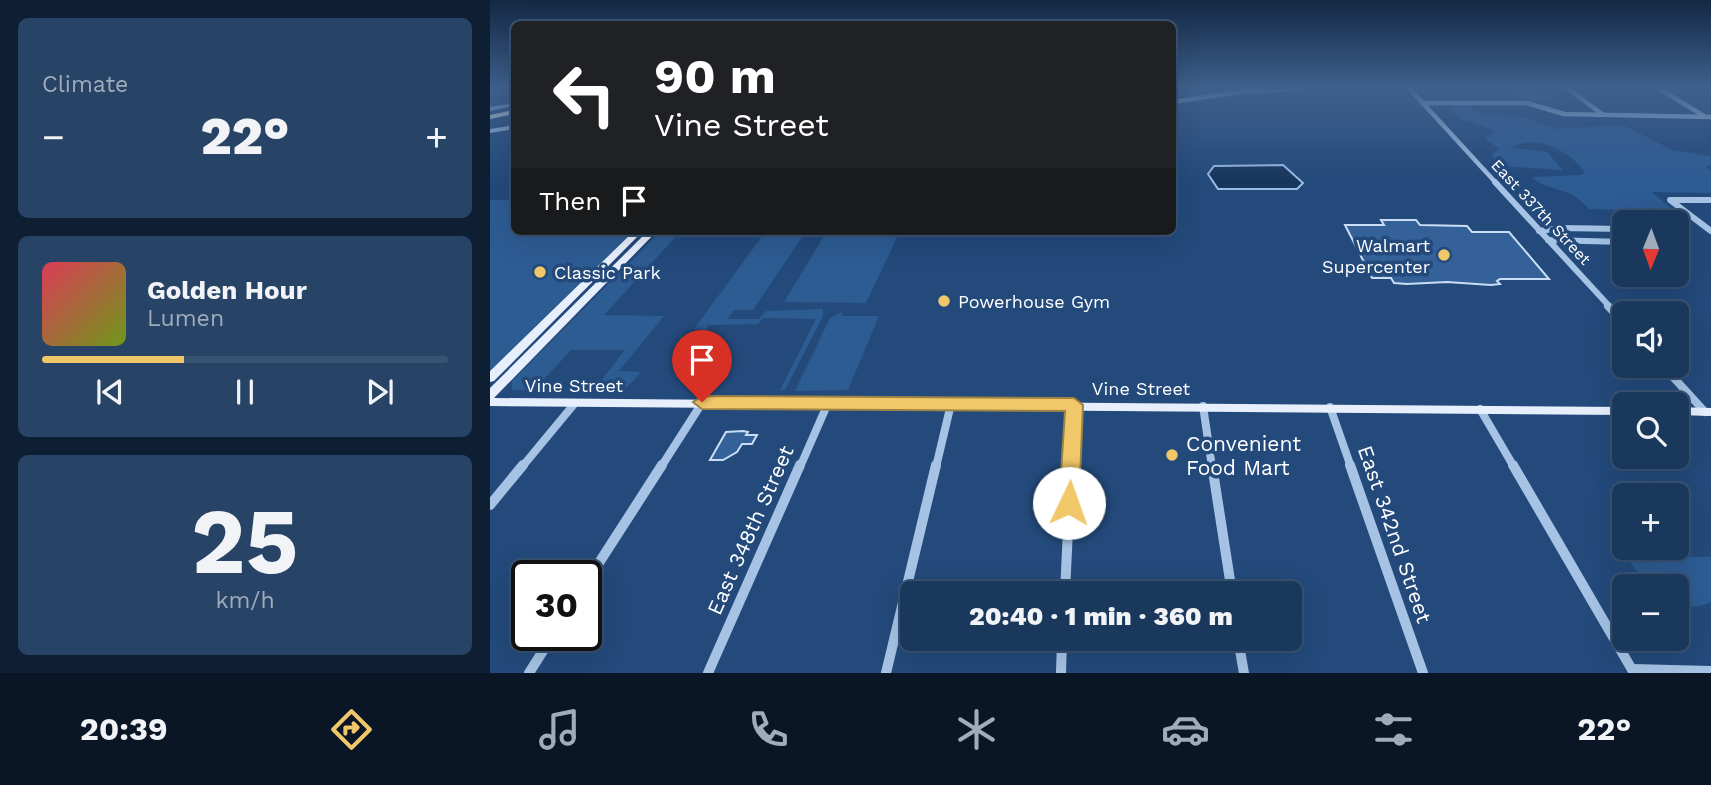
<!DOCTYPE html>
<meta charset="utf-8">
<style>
:root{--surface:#1a385c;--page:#274365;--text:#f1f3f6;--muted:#9facbb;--line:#385272;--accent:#f0c869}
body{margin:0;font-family:"Work Sans",sans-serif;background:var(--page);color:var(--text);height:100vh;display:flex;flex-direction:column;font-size:26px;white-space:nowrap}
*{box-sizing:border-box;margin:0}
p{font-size:23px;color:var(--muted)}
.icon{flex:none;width:38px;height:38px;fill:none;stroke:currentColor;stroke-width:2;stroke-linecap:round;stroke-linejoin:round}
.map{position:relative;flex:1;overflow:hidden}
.panel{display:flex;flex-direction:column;gap:18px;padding:18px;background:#0e1f33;width:490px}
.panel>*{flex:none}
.guide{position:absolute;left:21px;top:21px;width:665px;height:214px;border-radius:10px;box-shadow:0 7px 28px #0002,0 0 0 2px var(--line);background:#202124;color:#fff;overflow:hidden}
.needle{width:46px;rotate:181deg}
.fabs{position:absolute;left:1122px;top:210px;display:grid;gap:14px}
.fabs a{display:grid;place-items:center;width:77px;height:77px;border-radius:10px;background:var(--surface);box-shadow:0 7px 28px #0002,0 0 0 2px var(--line);font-size:35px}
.speed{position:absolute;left:21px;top:560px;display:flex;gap:14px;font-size:35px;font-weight:700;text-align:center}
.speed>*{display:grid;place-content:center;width:91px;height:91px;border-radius:50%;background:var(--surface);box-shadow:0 7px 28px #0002,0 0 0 2px var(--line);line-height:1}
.speed .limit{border:4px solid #111;border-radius:10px;background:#fff;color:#111}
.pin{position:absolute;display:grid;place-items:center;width:60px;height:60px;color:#fff;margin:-72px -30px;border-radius:50% 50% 50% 0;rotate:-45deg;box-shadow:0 0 7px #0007}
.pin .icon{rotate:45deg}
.me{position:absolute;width:77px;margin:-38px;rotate:3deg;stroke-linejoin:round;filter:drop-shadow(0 0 5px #0008)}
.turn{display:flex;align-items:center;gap:24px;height:147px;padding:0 28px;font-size:32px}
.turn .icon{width:91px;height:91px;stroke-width:2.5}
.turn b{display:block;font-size:49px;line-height:60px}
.then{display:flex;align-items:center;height:66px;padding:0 28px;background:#0003;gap:14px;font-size:26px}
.big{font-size:52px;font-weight:800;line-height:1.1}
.panel .card{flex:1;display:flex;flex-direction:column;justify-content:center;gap:10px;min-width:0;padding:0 24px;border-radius:10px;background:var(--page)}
.panel .dial{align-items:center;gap:0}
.dial b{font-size:91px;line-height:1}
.song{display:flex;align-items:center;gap:21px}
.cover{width:84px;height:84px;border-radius:10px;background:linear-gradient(135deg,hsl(350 70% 55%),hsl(80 70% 35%))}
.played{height:7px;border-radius:4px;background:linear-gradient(90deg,var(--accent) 35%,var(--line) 35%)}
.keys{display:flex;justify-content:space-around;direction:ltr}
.heat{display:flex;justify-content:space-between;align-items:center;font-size:38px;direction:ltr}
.trip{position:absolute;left:410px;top:581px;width:402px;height:70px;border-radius:10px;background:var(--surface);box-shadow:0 7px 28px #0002,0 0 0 2px var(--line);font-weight:800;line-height:70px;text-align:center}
.dock{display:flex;height:112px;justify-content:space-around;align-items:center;background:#0a1625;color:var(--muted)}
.dock .icon{width:49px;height:49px}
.dock .current{color:var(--accent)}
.dock b{font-size:32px;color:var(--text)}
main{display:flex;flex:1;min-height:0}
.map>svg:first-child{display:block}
</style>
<main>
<section class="panel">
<div class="card"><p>Climate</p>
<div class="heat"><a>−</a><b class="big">22°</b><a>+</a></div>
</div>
<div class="card">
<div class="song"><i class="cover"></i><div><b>Golden Hour</b><p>Lumen</p></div></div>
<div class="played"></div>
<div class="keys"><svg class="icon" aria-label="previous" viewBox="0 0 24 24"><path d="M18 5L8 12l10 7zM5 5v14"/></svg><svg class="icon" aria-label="pause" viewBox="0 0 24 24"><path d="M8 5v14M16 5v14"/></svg><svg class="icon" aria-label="next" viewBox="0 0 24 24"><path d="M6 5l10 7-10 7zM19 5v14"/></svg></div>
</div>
<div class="card dial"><b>25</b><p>km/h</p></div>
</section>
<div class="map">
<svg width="1221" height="673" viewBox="0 0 1221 673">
<rect width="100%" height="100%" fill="#234a7b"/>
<g fill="#2d5c93">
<path d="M 1005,88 L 1042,88 L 1062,101 L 1036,101 Z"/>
<path d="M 966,105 L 977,105 L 989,113 L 1001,115 L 1033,117 L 1066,129 L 1133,125 L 1182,150 L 1221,156 L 1221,165 L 1216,167 L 1221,170 L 1221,193 L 1162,192 L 1184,211 L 1099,209 C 1079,185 1061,194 1042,177 L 1091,175 L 1095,172 C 1081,152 1045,132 1022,148 L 1057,152 L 1073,170 L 1008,166 L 1002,155 L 1009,149 L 995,138 L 1002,134 L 1003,130 L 970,119 L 961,111 Z"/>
<path d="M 0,200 L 24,200 L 24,231 L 144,231 L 0,370 Z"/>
<path d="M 171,231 L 191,231 L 114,315 L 174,316 L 129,371 L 151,372 C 134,393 130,392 103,391 L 135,350 L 81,350 L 44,390 L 22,390 L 22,381 L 26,377 Z"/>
<path d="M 276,231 L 316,231 L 263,310 L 244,310 L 237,319 L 269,319 L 276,311 L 333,309 L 333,316 L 295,390 L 290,390 L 326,319 L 273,318 L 268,324 L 218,325 L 216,330 L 204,329 Z"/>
<path d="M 337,231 L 410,231 L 376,303 L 294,302 Z"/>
<path d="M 352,312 L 352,316 L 389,316 L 358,390 L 305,391 L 340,318 Z"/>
<path d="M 1134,533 L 1134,548 L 1181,548 L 1187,557 L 1221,557 L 1221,602 C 1211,607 1197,609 1187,604 L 1186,586 L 1160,586 C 1149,574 1126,549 1134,533 Z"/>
</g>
<path fill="#18355b" stroke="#9abee6" stroke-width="2" d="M 793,165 L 813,183 L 807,189 L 728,189 L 718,174 L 724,166 Z"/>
<g fill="#336198" stroke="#c9ddf4" stroke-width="2">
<path d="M 891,220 L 926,220 L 930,225 L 977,226 L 982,232 L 1019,232 L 1059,279 L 1010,279 L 1007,281 L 1010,284 L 1001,285 L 957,282 L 917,284 L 904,283 L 901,278 L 882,278 L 855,225 L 894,225 Z"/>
<path d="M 209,349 L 229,349 L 212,373 L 193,373 Z"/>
<path d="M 253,431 L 258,432 L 256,435 L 267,435 L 262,444 L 252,444 L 247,452 L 233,460 L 220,460 L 236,432 Z"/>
</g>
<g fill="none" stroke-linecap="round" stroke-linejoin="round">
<g stroke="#a6c3e5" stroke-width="4.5">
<path d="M 919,88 L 1007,184"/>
<path d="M 1077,88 L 1112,114"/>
<path d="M 1168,88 L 1214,116"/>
<path d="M 682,102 L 755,91 L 811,89"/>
<path d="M 932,103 L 1037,103 L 1074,114 L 1221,117"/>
</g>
<g stroke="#a6c3e5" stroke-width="6">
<path d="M 1005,182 L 1120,307"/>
<path d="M 1221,200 L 1180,200 L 1221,231"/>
<path d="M 1049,231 L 1070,228 L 1134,229"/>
<path d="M 1186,231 L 1194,231"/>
<path d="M 1058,240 L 1134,242"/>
<path d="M 1186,243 L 1190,243"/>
</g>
<g stroke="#a6c3e5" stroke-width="8">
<path d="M 1118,306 L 1134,323"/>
<path d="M 1173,366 L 1215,412"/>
<path d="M 713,406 L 722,467"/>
<path d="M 840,407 L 861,467"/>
<path d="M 990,409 L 1024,467"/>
<path d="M 32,467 L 85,403"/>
<path d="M 171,467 L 212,403"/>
<path d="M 310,467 L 338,403"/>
<path d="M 446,467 L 461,404"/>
<path d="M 581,467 L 584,405"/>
</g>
<g stroke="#a6c3e5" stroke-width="10">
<path d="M 722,465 L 742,593"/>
<path d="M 860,465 L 933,673"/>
<path d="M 1023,465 L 1144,673"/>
<path d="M 0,505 L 33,465"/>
<path d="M 96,583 L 172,465"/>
<path d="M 575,593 L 581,465"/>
<path d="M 748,639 L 754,673"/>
<path d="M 1142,669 L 1221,671"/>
<path d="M 39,673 L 63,635"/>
<path d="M 218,673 L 310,465"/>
<path d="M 396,673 L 446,465"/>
<path d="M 571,673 L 572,639"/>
</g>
<g fill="#a6c3e5" fill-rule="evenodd">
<path d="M 24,103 L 24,106 L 0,111 L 0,107 Z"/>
<path d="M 24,125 L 24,129 L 0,133 L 0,129 Z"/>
</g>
<g fill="#e7effd" fill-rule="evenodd">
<path d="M 144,231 L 153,231 L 4,381 L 0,382 L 0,371 Z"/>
<path d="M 158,231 L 167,231 L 4,398 L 1134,407 L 1134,415 L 0,406 L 0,388 Z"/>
<path d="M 1186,407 L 1221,408 L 1221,416 L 1186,415 Z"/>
</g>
<path fill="#fff" fill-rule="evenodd" d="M 24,110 L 24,114 L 0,119 L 0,115 Z"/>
</g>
<linearGradient id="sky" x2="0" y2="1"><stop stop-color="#132944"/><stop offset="0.48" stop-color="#3f608d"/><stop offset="1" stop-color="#3f608d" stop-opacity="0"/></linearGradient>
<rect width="1221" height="182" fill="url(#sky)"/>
<path fill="#f0c869" stroke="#9c8244" stroke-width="2" d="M 212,396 L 584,398 L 593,405 L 589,503 L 586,509 L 579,511 L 572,509 L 569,503 L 575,411 L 212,409 L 203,402 Z"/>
<g fill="#f0c869" stroke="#234a7b" stroke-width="2.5">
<circle cx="954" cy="255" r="7"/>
<circle cx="50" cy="272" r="7"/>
<circle cx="454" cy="301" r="7"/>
<circle cx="682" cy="455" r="7"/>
</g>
<g text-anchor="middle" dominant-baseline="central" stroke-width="7" stroke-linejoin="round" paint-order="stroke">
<g font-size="16" fill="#fff" stroke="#234a7b">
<text transform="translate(1051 212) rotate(47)">East 337th Street</text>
</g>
<g font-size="18" fill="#fff" stroke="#234a7b" text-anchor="start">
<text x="940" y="245" text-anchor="end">Walmart<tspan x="940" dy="21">Supercenter</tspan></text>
<text x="64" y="272">Classic Park</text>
<text x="468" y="301">Powerhouse Gym</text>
</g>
<g font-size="18" fill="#fff" stroke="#234a7b">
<text x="84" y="385">Vine Street</text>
<text x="651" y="388">Vine Street</text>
</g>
<g font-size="21" fill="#fff" stroke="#234a7b" text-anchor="start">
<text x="696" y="443">Convenient<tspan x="696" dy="24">Food Mart</tspan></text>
</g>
<g font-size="21" fill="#fff" stroke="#234a7b">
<text transform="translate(260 530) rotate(-66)">East 348th Street</text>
<text transform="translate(905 534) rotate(71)">East 342nd Street</text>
</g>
</g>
</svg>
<div class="fabs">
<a><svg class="needle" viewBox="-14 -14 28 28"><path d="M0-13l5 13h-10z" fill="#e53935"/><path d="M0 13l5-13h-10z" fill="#9facbb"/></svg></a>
<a><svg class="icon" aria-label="sound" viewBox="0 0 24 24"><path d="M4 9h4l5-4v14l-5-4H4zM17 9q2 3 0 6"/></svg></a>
<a><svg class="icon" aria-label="search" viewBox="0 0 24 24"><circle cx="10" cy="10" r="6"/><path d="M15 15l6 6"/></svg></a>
<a>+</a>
<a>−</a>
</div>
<div class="speed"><div class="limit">30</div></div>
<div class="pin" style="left:212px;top:402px;background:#d93025"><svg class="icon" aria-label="arrive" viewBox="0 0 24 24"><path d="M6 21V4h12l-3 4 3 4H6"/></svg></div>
<svg class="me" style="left:579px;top:503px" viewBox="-20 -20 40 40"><circle r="19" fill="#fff"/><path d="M0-13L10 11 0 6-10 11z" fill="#f0c869"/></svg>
<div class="trip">20:40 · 1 min · 360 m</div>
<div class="guide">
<div class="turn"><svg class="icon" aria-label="left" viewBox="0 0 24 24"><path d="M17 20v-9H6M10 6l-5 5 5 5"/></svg><div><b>90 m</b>Vine Street</div></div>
<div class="then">Then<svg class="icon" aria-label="arrive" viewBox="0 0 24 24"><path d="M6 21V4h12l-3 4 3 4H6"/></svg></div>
</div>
</div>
</main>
<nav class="dock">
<b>20:39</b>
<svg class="icon current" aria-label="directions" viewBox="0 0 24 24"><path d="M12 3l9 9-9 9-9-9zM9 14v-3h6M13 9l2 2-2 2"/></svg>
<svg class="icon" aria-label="music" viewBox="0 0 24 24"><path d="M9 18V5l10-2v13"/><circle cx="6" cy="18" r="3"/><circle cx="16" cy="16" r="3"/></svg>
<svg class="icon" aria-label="phone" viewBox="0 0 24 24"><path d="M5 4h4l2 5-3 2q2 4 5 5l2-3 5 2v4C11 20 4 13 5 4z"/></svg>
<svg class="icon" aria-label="climate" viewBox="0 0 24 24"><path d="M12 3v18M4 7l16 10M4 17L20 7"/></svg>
<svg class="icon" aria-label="car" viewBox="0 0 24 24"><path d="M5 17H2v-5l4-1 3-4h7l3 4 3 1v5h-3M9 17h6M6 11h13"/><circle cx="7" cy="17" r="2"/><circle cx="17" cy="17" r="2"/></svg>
<svg class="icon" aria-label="filters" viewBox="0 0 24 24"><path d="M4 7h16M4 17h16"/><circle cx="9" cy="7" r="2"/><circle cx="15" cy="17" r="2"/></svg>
<b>22°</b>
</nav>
